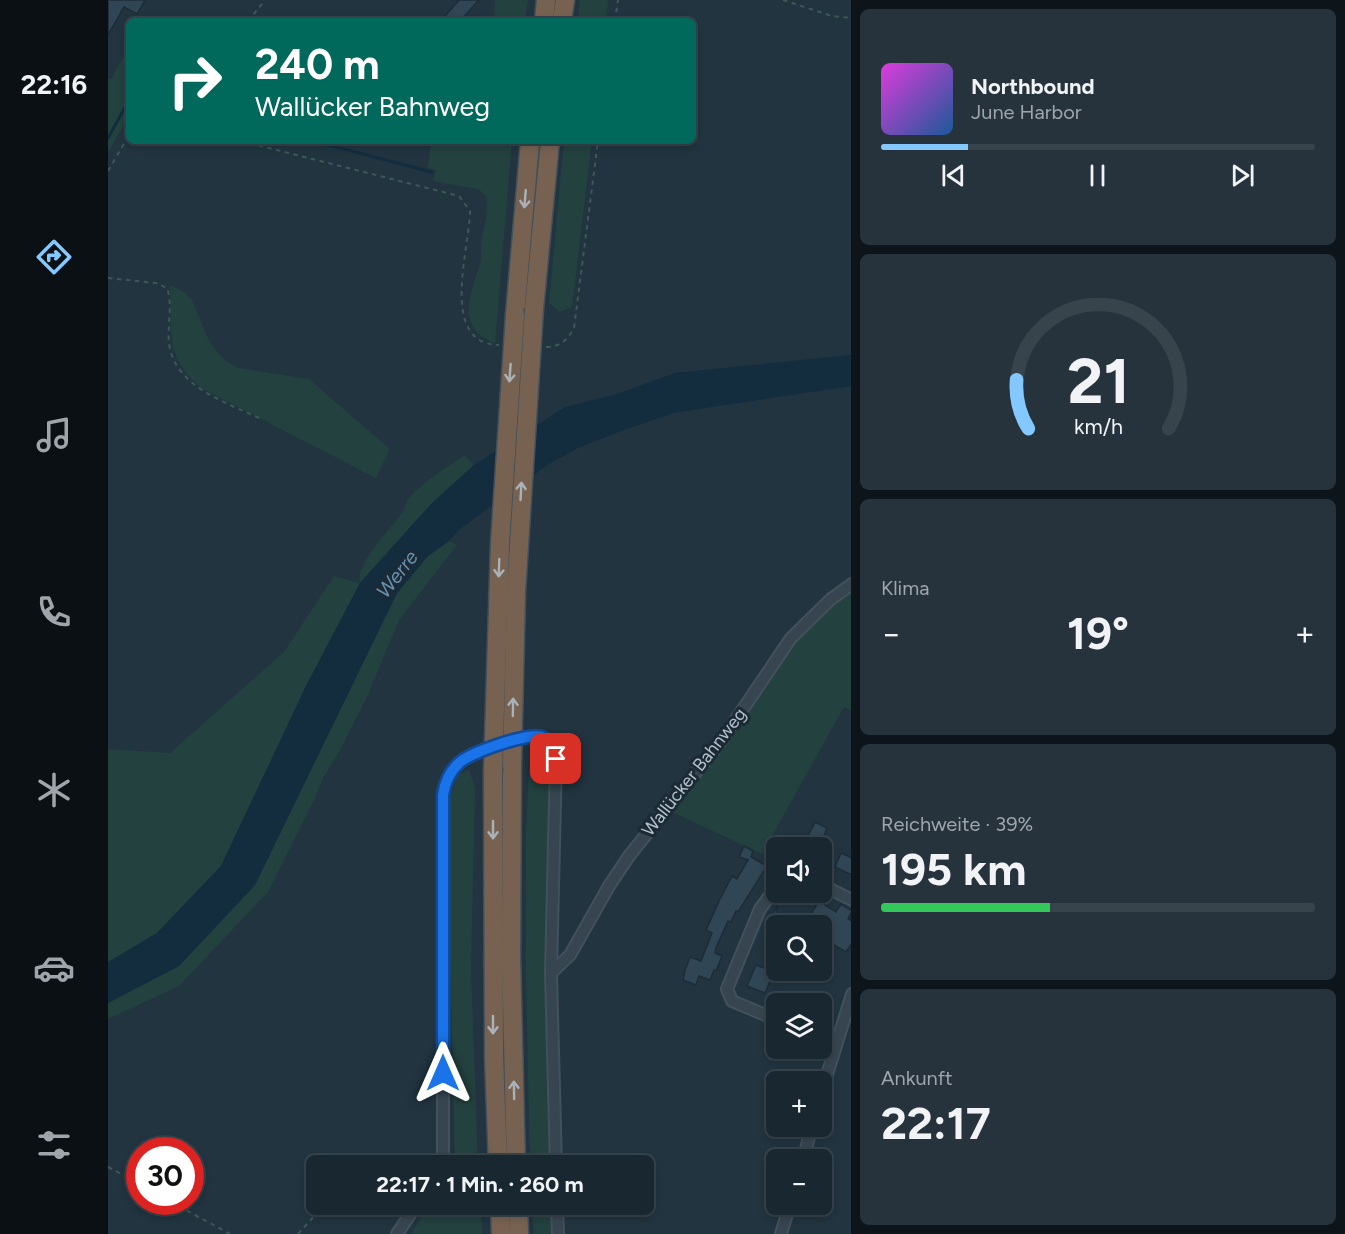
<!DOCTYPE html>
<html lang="de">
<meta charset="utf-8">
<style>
:root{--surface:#192730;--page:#26333c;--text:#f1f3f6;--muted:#9fa5ab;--line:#37444c;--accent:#83c9ff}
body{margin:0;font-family:Figtree,sans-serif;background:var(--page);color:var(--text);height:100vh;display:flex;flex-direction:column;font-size:22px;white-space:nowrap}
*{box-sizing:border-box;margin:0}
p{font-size:20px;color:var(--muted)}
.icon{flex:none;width:33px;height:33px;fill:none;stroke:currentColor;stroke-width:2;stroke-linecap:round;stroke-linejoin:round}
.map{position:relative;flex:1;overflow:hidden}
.side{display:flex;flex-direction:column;gap:9px;padding:9px;background:#0e151a;width:494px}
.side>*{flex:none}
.top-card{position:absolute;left:18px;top:18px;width:570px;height:126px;border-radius:9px;box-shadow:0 3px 9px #0003,0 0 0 2px var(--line);background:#00695c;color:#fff;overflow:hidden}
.fabs{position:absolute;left:658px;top:837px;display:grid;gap:12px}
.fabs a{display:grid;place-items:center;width:66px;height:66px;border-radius:9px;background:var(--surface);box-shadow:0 3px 9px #0003,0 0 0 2px var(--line);font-size:30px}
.speed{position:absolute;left:18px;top:1137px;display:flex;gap:12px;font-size:30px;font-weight:700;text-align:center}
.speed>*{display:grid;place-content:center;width:78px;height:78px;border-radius:50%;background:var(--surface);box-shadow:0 3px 9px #0003,0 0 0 2px var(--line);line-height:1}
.speed .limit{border:9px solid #d22;background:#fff;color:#111}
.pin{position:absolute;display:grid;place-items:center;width:51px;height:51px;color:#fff;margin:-26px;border-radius:12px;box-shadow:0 3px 9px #0006}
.me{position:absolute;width:66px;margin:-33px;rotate:0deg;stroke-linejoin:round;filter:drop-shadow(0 0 4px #0008)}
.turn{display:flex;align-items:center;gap:21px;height:126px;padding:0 30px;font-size:27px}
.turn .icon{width:78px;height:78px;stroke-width:2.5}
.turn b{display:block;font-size:42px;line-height:51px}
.big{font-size:45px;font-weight:700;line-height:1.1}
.side .card{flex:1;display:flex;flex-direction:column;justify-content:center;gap:9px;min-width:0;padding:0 21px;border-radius:9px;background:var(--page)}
.side .dial{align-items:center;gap:0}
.dial svg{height:156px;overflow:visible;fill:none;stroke:var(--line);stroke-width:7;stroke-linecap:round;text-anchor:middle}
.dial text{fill:var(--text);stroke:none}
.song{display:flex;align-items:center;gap:18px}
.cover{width:72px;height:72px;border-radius:9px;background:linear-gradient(135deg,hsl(300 70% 55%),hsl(210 70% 35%))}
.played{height:6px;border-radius:3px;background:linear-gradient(90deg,var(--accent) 20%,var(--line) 20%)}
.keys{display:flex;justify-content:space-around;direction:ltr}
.heat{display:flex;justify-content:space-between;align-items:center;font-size:33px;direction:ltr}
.charge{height:9px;border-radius:4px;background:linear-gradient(90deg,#34c759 39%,var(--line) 0)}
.trip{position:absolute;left:198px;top:1155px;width:348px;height:60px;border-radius:9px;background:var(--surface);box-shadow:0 3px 9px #0003,0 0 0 2px var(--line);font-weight:700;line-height:60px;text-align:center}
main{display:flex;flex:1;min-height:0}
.tabs{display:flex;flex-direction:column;width:108px;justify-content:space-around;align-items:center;background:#0a1013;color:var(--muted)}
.tabs .icon{width:42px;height:42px}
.tabs .on{color:var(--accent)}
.tabs b{font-size:27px;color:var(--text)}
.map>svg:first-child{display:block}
</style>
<main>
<nav class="tabs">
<b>22:16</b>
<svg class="icon on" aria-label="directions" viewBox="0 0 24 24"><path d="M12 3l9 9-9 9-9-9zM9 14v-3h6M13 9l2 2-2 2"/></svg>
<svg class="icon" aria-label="music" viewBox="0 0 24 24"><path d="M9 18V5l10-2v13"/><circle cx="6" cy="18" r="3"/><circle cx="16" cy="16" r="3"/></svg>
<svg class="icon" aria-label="phone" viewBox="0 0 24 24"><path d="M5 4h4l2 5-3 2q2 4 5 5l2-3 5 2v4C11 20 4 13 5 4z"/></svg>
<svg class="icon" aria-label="climate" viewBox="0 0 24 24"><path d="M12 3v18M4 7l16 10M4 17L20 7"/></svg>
<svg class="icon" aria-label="car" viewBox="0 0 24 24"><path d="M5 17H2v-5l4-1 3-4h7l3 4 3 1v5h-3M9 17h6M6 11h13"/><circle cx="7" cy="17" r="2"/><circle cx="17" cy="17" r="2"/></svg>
<svg class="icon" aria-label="filters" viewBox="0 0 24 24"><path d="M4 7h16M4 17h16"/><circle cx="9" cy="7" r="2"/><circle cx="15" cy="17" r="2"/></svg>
</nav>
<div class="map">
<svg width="744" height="1234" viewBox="0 0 744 1234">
<rect width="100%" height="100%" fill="#213440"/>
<g fill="#23413f">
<path d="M 387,0 L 420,0 L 417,21 L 386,21 Z"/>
<path d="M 472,0 L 500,0 L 498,21 L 470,21 Z"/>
<path d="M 21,48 L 21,117 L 0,152 L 0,78 L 3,79 Z"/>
<path d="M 323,141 L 404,141 L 387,343 C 346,328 363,293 372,264 C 374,258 373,252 373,246 C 375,225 381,218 378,196 L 370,189 L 325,181 L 328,170 L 320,168 Z"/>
<path d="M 456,141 L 484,141 L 464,307 L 452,312 L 441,303 Z"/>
<path d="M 62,285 L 78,293 L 84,300 L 101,341 L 115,359 L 130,368 L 201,379 L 282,449 L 268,478 L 95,389 C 56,359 64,330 62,285 Z"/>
<path d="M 357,455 L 366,465 L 323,504 L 252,583 L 198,686 L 113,866 L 49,933 L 0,962 L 0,749 L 62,753 L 176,652 L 226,576 L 252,583 C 247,563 283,529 294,513 C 297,508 298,502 302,497 C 317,481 339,467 357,455 Z"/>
<path d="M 341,541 L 349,545 L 291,620 L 259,697 L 231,752 L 215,778 L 206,800 L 160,892 L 71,986 L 0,1019 L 0,1003 L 71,966 L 147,885 L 289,593 L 320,556 Z"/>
<path d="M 743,590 L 743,711 L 736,707 L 654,854 L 560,810 L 688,640 L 721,606 Z"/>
<path d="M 431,744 L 442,752 L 445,761 L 444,1165 L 422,1166 L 418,983 L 418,832 L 422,749 Z"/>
<path d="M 361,770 L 367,788 L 363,969 L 370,1165 L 347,1165 L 339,831 C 340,808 342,795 350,774 Z"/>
<path d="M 321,1205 L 373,1205 L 374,1234 L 303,1234 Z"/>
<path d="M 424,1205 L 445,1205 L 446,1234 L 426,1234 Z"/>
</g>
<path fill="#132d3f" d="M 743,355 L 743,386 L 565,413 L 516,430 L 470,448 L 441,464 L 352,529 L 341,541 L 320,556 L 289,593 L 147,885 L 71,966 L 0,1003 L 0,962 L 49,933 L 113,866 L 198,686 L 252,583 L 323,504 L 366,465 L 457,407 L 509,394 L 567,373 Z"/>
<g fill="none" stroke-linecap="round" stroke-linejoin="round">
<g stroke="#132d3f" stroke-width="3">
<path d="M 0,138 L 20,102"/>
<path d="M 205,141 L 324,172"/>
</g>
</g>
<g fill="#304655" stroke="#1d2c37" stroke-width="1.5">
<path d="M 0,0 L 37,0 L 29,14 L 16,7 L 0,35 Z"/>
<path d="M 351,0 L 371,0 L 352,21 L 333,21 Z"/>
<path d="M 707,822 L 719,828 L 711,848 L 694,848 Z"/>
<path d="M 636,846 L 645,851 L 643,857 L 659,866 L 630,912 L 628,911 L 623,922 L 620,921 L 608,948 L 607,953 L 614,956 L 608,971 L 606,970 L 602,980 L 591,976 L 588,985 L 575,980 L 577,970 L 582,957 L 593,961 L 604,933 L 598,930 L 612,899 L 624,876 L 629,879 L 640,860 L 631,857 Z"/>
<path d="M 733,853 L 744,858 L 744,875 L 727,867 Z"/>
<path d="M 711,901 L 728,912 L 733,904 L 744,911 L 740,919 L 744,921 L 744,943 L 738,952 L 726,945 L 714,960 L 714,937 L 722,925 L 703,914 Z"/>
<path d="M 669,906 L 669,938 L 657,932 Z"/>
<path d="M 661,956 L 669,959 L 669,974 L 666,972 L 657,993 L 639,986 L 648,965 L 656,968 Z"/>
</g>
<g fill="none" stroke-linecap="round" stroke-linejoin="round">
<g stroke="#42515c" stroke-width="14">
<g id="street">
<path d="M 714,885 L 744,900"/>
<path d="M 669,886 L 652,909 L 619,989 L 624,1001 L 669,1020"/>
<path d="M 443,973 L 462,955 L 501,886 L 521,856 L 614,740 L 683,638 L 723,599 L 744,584"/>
<path d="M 714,1038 L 728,1043"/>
<path d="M 714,1091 L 744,994"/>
<path d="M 695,1160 L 704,1126"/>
<path d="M 335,1166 L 335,795 C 337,782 341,772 351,763 C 361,753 421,732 434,737 C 443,741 446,751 448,759 L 443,973 L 448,1166"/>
<path d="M 449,1204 L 450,1234"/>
<path d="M 289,1234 L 309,1204"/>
<path d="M 673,1234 L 682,1204"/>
</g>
</g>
<g stroke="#41505b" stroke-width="21">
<g id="highway">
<path d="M 436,21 L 438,0"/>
<path d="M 454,21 L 457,0"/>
<path d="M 426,309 L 442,141"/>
<path d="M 407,315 L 422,141"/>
<path d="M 404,765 L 403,957 L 408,1166"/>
<path d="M 385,772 L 386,1056 L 390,1166"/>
<path d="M 392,1204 L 393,1234"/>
<path d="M 410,1204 L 411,1234"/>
</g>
</g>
<g stroke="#3d5956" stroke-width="2" stroke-dasharray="4.5 4.5" stroke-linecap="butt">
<path d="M 675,0 L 724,16 L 744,18"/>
<path d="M 140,21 L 157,0"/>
<path d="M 507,21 L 510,0"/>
<path d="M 133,141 L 351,196 L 362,211 C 362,247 330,344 391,345"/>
<path d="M 0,171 L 21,135"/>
<path d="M 0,278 L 48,283 L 59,288 C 65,305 59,326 61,343 C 66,387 120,403 153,419"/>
<path d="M 438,347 C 453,347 460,339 466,328 L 490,141"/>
<path d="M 0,1167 L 32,1184"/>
<path d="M 63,1202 L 122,1234"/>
<path d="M 190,1234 L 217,1204"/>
</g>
<use href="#street" stroke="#364550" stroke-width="10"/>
<use href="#highway" stroke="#776252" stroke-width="18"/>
<g stroke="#41505b" stroke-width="21" stroke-linecap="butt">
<g id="highway-bridge">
<path d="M 404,765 L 408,592 L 426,309"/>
<path d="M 385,772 L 392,544 L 407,315"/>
</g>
</g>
<use href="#highway-bridge" stroke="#776252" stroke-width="18"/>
</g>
<defs><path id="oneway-shaft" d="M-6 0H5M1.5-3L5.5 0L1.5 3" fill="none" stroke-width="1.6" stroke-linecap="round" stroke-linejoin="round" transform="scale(1.5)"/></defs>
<g stroke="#a9b2b9">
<use href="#oneway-shaft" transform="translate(417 199) rotate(95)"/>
<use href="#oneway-shaft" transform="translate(402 373) rotate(94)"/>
<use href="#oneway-shaft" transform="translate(413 491) rotate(-87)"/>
<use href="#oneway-shaft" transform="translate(391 568) rotate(92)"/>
<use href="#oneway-shaft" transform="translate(405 707) rotate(-89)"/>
<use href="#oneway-shaft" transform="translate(385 830) rotate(90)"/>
<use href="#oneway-shaft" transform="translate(385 1025) rotate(90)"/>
<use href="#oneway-shaft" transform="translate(406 1090) rotate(-91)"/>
</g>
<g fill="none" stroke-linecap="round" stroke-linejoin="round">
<g stroke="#114b97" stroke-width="15">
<path id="route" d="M 335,1073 L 335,795 C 337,782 341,772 351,763 C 361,753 420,732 434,737 C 443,741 446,751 448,759"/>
</g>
<use href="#route" stroke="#1a73e8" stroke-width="10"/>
</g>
<g text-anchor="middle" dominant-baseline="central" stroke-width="6" stroke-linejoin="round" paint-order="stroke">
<g font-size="18" fill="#b2c0cb" stroke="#1b2a35">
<text transform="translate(586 772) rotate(-52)">Wallücker Bahnweg</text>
</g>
<g font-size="20" font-style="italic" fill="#6792ae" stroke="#1b2a35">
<text transform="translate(289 574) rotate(-52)">Werre</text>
</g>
</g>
</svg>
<div class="fabs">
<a><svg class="icon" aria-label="sound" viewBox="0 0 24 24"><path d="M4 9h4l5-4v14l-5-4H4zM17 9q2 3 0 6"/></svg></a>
<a><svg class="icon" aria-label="search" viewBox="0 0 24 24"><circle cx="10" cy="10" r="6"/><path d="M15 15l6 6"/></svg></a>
<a><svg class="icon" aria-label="layers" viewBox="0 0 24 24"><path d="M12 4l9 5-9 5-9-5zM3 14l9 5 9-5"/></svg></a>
<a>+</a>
<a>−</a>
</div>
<div class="speed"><div class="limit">30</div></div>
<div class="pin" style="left:448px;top:759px;background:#d93025"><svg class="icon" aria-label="arrive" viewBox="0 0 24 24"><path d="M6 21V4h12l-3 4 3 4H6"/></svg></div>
<svg class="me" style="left:335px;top:1073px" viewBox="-20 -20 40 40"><path d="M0-17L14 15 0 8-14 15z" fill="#1a73e8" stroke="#fff" stroke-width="4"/></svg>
<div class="trip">22:17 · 1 Min. · 260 m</div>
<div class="top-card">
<div class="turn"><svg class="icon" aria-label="right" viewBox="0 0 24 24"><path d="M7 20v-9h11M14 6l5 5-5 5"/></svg><div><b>240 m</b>Wallücker Bahnweg</div></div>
</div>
</div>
<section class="side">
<div class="card">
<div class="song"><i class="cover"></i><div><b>Northbound</b><p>June Harbor</p></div></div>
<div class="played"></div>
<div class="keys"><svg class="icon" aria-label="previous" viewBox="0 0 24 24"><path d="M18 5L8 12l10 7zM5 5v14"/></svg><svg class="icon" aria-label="pause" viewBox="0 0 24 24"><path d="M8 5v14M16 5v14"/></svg><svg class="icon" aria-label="next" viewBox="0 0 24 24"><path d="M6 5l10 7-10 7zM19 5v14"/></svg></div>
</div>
<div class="card dial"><svg viewBox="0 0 100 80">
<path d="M14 69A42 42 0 1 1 86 69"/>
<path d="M14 69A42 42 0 0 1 8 44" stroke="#83c9ff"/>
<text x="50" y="56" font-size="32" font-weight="700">21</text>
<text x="50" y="72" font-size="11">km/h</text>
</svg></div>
<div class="card"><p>Klima</p>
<div class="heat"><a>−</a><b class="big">19°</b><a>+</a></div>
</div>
<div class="card"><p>Reichweite · 39%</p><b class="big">195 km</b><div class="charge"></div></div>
<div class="card"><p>Ankunft</p><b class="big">22:17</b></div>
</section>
</main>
